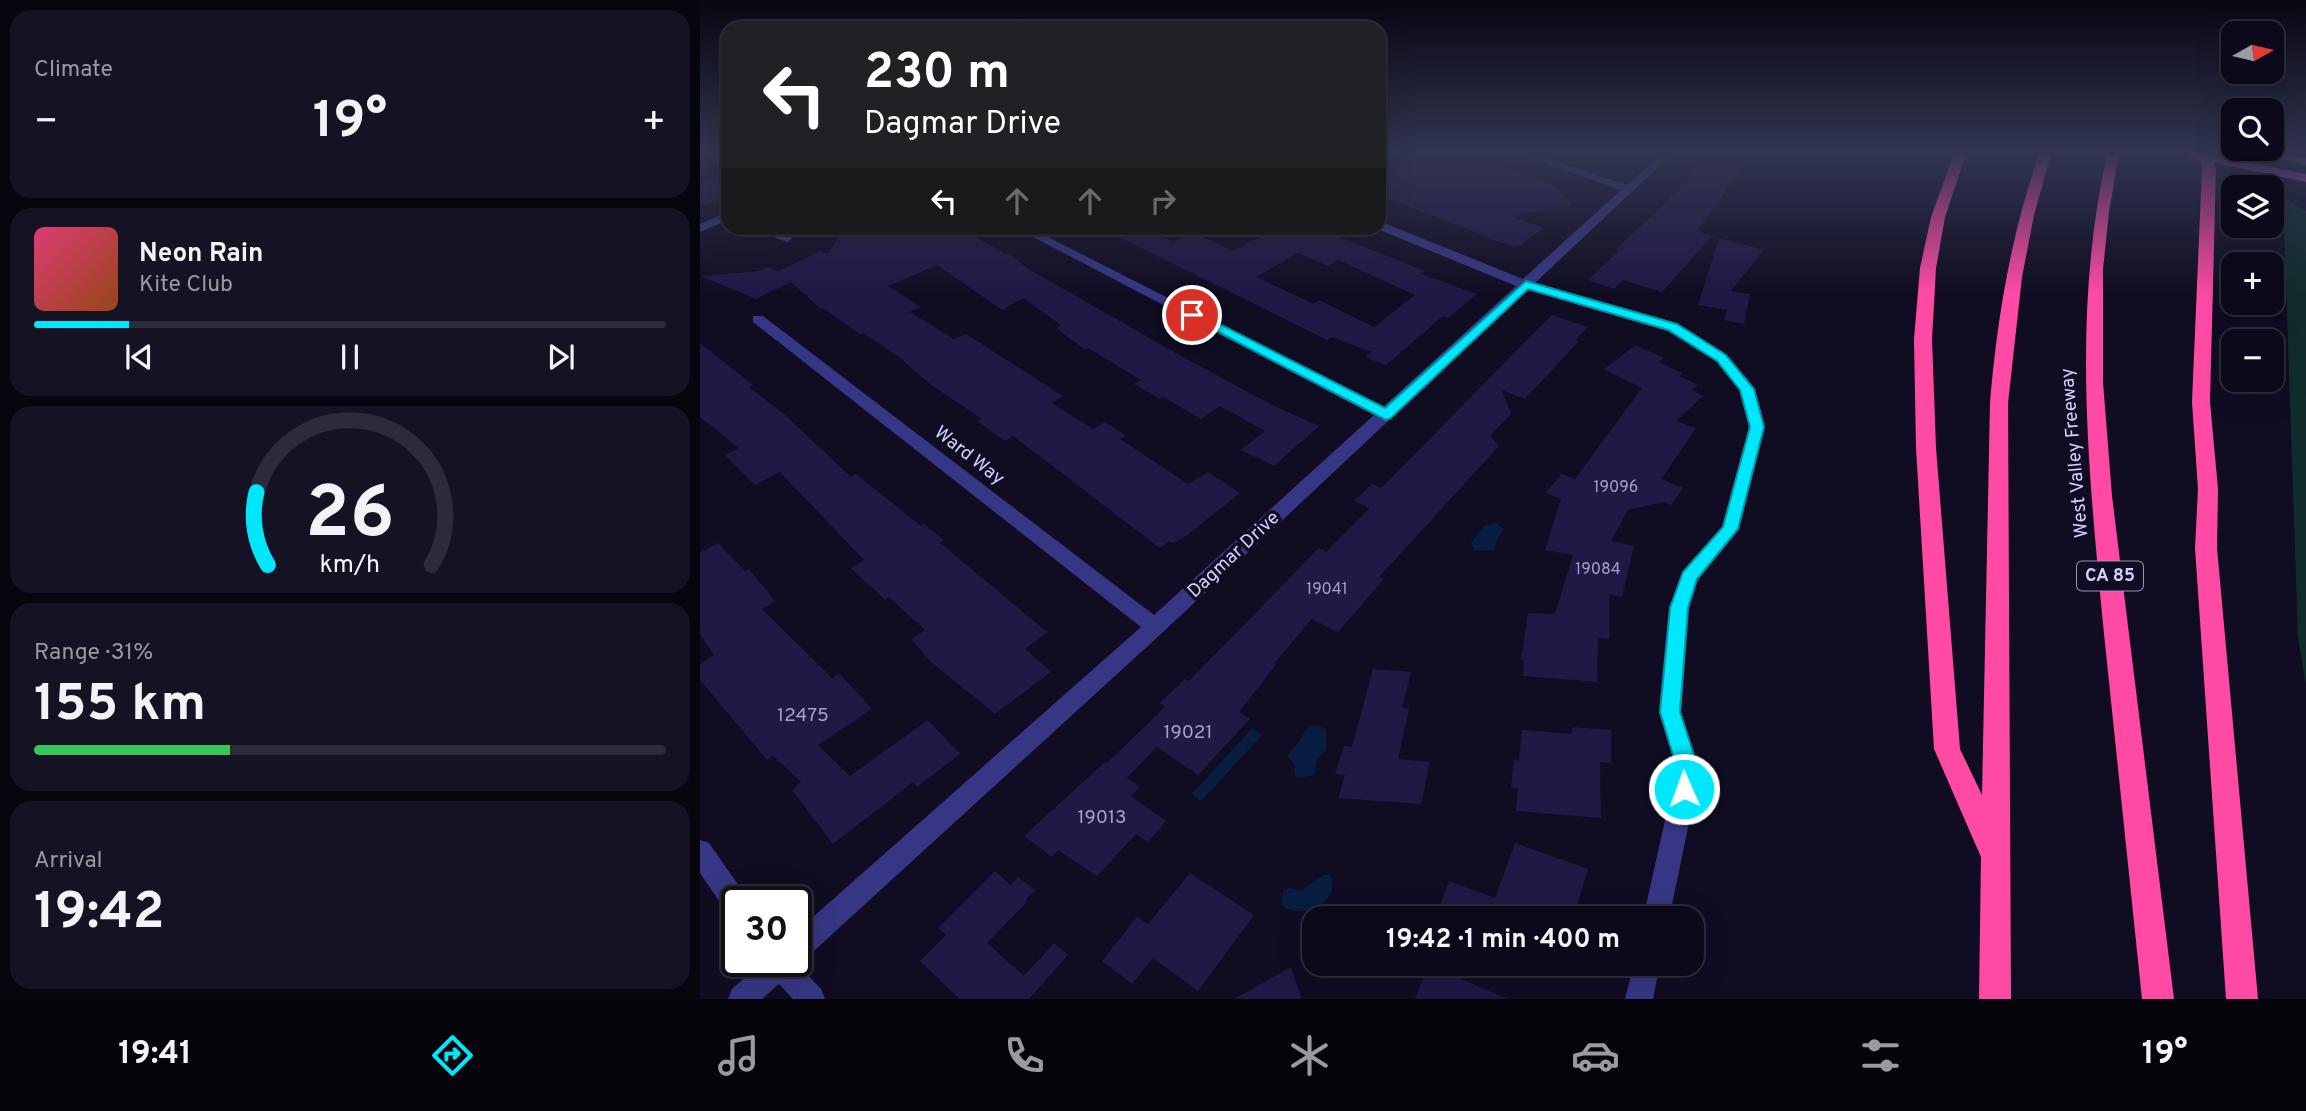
<!DOCTYPE html>
<meta charset="utf-8">
<style>
:root{--surface:#0c0a1a;--page:#151323;--text:#f1f3f6;--muted:#9a9aa2;--line:#2c2b39;--accent:#00e6fa}
body{margin:0;font-family:Overpass,sans-serif;background:var(--page);color:var(--text);height:100vh;display:flex;flex-direction:column;font-size:26px;white-space:nowrap}
*{box-sizing:border-box;margin:0}
p{font-size:23px;color:var(--muted)}
.icon{flex:none;width:38px;height:38px;fill:none;stroke:currentColor;stroke-width:2;stroke-linecap:round;stroke-linejoin:round}
.map{position:relative;flex:1;overflow:hidden}
.sheet{display:flex;flex-direction:column;gap:10px;padding:10px;background:#07060e;width:700px}
.sheet>*{flex:none}
.hud{position:absolute;left:21px;top:21px;width:665px;height:214px;border-radius:21px;box-shadow:0 7px 28px #0002,0 0 0 2px var(--line);background:#202124;color:#fff;overflow:hidden}
.needle{width:46px;rotate:82deg}
.controls{position:absolute;left:1521px;top:21px;display:grid;gap:14px}
.controls a{display:grid;place-items:center;width:63px;height:63px;border-radius:14px;background:var(--surface);box-shadow:0 7px 28px #0002,0 0 0 2px var(--line);font-size:35px}
.speed{position:absolute;left:21px;top:886px;display:flex;gap:14px;font-size:35px;font-weight:700;text-align:center}
.speed>*{display:grid;place-content:center;width:91px;height:91px;border-radius:50%;background:var(--surface);box-shadow:0 7px 28px #0002,0 0 0 2px var(--line);line-height:1}
.speed .limit{border:4px solid #111;border-radius:10px;background:#fff;color:#111}
.pin{position:absolute;display:grid;place-items:center;width:60px;height:60px;color:#fff;margin:-30px;border:4px solid #fff;border-radius:50%;box-shadow:0 2px 7px #0007}
.me{position:absolute;width:77px;margin:-38px;rotate:358deg;stroke-linejoin:round;filter:drop-shadow(0 0 5px #0008)}
.turn{display:flex;align-items:center;gap:24px;height:147px;padding:0 28px;font-size:32px}
.turn .icon{width:91px;height:91px;stroke-width:2.5}
.turn b{display:block;font-size:49px;line-height:60px}
.lanes{display:flex;align-items:center;height:66px;padding:0 28px;background:#0003;justify-content:center;gap:35px;direction:ltr}
.lanes .off{opacity:.35}
.big{font-size:52px;font-weight:700;line-height:1.1}
.sheet .widget{flex:1;display:flex;flex-direction:column;justify-content:center;gap:10px;min-width:0;padding:0 24px;border-radius:21px;background:var(--page)}
.sheet .dial{align-items:center;gap:0}
.dial svg{height:182px;overflow:visible;fill:none;stroke:var(--line);stroke-width:7;stroke-linecap:round;text-anchor:middle}
.dial text{fill:var(--text);stroke:none}
.song{display:flex;align-items:center;gap:21px}
.cover{width:84px;height:84px;border-radius:10px;background:linear-gradient(135deg,hsl(340 70% 55%),hsl(20 70% 35%))}
.played{height:7px;border-radius:4px;background:linear-gradient(90deg,var(--accent) 15%,var(--line) 15%)}
.keys{display:flex;justify-content:space-around;direction:ltr}
.heat{display:flex;justify-content:space-between;align-items:center;font-size:38px;direction:ltr}
.charge{height:10px;border-radius:5px;background:linear-gradient(90deg,#34c759 31%,var(--line) 0)}
.trip{position:absolute;left:602px;top:906px;width:402px;height:70px;border-radius:21px;background:var(--surface);box-shadow:0 7px 28px #0002,0 0 0 2px var(--line);font-weight:700;line-height:70px;text-align:center}
.tab-bar{display:flex;height:112px;justify-content:space-around;align-items:center;background:#05040a;color:var(--muted)}
.tab-bar .icon{width:49px;height:49px}
.tab-bar .selected{color:var(--accent)}
.tab-bar b{font-size:32px;color:var(--text)}
main{display:flex;flex:1;min-height:0}
.map>svg:first-child{display:block}
</style>
<main>
<section class="sheet">
<div class="widget"><p>Climate</p>
<div class="heat"><a>−</a><b class="big">19°</b><a>+</a></div>
</div>
<div class="widget">
<div class="song"><i class="cover"></i><div><b>Neon Rain</b><p>Kite Club</p></div></div>
<div class="played"></div>
<div class="keys"><svg class="icon" aria-label="previous" viewBox="0 0 24 24"><path d="M18 5L8 12l10 7zM5 5v14"/></svg><svg class="icon" aria-label="pause" viewBox="0 0 24 24"><path d="M8 5v14M16 5v14"/></svg><svg class="icon" aria-label="next" viewBox="0 0 24 24"><path d="M6 5l10 7-10 7zM19 5v14"/></svg></div>
</div>
<div class="widget dial"><svg viewBox="0 0 100 80">
<path d="M14 69A42 42 0 1 1 86 69"/>
<path d="M14 69A42 42 0 0 1 9 37" stroke="#00e6fa"/>
<text x="50" y="56" font-size="32" font-weight="700">26</text>
<text x="50" y="72" font-size="11">km/h</text>
</svg></div>
<div class="widget"><p>Range · 31%</p><b class="big">155 km</b><div class="charge"></div></div>
<div class="widget"><p>Arrival</p><b class="big">19:42</b></div>
</section>
<div class="map">
<svg width="1606" height="999" viewBox="0 0 1606 999">
<rect width="100%" height="100%" fill="#100d23"/>
<path fill="#102d2c" d="M 1583,197 L 1606,211 L 1606,685 L 1598,637 Z"/>
<g fill="#071e42">
<path d="M 796,523 L 803,529 L 796,542 L 795,550 L 774,551 L 771,543 L 785,525 Z"/>
<path d="M 615,725 L 626,729 L 626,750 L 617,759 L 614,775 L 598,778 L 595,775 L 594,764 L 588,757 C 590,749 594,748 599,742 C 604,733 604,729 615,725 Z"/>
<path d="M 552,728 L 562,735 L 501,801 L 492,794 Z"/>
<path d="M 623,875 L 629,875 C 646,897 603,924 582,905 L 583,891 L 590,888 L 601,891 Z"/>
</g>
<g fill="#201845" fill-rule="evenodd">
<path d="M 728,154 L 766,154 L 851,183 L 872,205 L 810,216 L 844,228 L 819,246 L 813,247 L 679,195 L 679,178 Z"/>
<path d="M 1018,154 L 1052,154 L 997,231 L 1012,236 L 962,292 L 923,280 L 914,289 L 888,280 L 919,250 L 916,249 L 965,204 L 1003,160 L 1011,162 Z"/>
<path d="M 28,174 L 28,196 L 0,206 L 0,183 Z"/>
<path d="M 146,228 L 260,228 L 305,254 L 308,253 L 327,268 L 481,356 L 572,405 L 619,426 L 574,466 L 541,450 L 565,431 L 520,406 L 501,419 L 463,397 L 460,399 L 434,384 L 441,380 L 388,348 L 385,350 L 356,328 L 361,325 L 323,298 L 302,310 L 237,265 L 188,286 L 221,307 L 210,312 L 254,339 L 266,334 L 363,396 L 352,403 L 393,429 L 405,422 L 426,436 L 420,439 L 488,484 L 508,472 L 540,493 L 486,536 L 473,543 L 469,541 L 460,548 L 313,436 L 305,441 L 277,421 L 282,419 L 231,385 L 199,357 L 163,333 L 160,334 L 123,308 L 121,309 L 91,282 L 56,299 L 1,276 L 59,271 L 68,267 L 79,271 L 120,251 L 127,254 Z"/>
<path d="M 404,228 L 442,228 L 473,242 L 492,232 L 533,251 L 578,228 L 617,228 L 725,271 L 721,274 L 777,294 L 748,318 L 743,316 L 686,365 L 665,357 L 672,352 L 632,337 L 627,340 L 403,229 ZM 598,253 L 628,266 L 638,260 L 715,295 L 674,327 L 619,300 L 614,304 L 556,277 Z"/>
<path d="M 1019,238 L 1064,250 L 1031,291 L 1050,294 L 1044,324 L 1024,320 L 1027,310 L 998,305 Z"/>
<path d="M 852,315 L 888,327 L 876,340 L 879,341 L 825,399 L 802,390 L 811,414 L 790,436 L 799,446 L 679,577 L 684,579 L 638,632 L 612,619 L 575,662 L 575,666 L 539,712 L 550,719 L 498,775 L 457,747 L 427,778 L 440,787 L 431,796 L 466,821 L 448,842 L 436,834 L 397,876 L 358,850 L 352,857 L 324,836 L 405,762 L 407,763 L 465,707 L 460,703 L 485,679 L 489,681 L 619,548 L 626,552 L 670,508 L 654,501 L 672,484 L 681,488 Z"/>
<path d="M 0,343 L 53,385 L 49,387 L 85,415 L 151,477 L 156,474 L 221,526 L 224,524 L 244,540 L 240,543 L 347,632 L 325,649 L 351,672 L 295,714 L 230,661 L 211,639 L 225,630 L 189,597 L 185,600 L 151,568 L 164,560 L 80,472 L 55,485 L 25,455 L 39,448 L 0,417 Z"/>
<path d="M 936,345 L 964,358 L 958,362 L 982,373 L 979,376 L 998,385 L 992,390 L 1003,396 L 976,421 L 996,428 L 961,479 L 983,488 L 971,505 L 964,502 L 928,510 L 911,541 L 934,546 L 922,597 L 909,594 L 909,639 L 898,638 L 897,682 L 823,676 L 824,660 L 821,660 L 828,613 L 855,614 L 873,555 L 845,550 L 861,499 L 846,493 L 861,474 L 875,479 L 942,388 L 904,369 Z"/>
<path d="M 18,543 L 45,571 L 49,569 L 75,601 L 62,609 L 132,678 L 139,673 L 172,709 L 118,745 L 150,776 L 228,720 L 260,754 L 217,787 L 213,782 L 133,844 L 92,790 L 101,782 L 73,756 L 67,760 L 0,680 L 0,664 L 14,655 L 0,634 L 0,553 Z"/>
<path d="M 673,669 L 711,672 L 702,708 L 709,709 L 698,759 L 730,762 L 721,804 L 638,798 L 645,775 L 635,774 L 644,746 L 652,747 Z"/>
<path d="M 872,727 L 911,730 L 911,763 L 900,762 L 901,818 L 816,811 L 818,788 L 811,788 L 814,760 L 819,761 L 822,730 L 872,734 Z"/>
<path d="M 815,843 L 888,869 L 873,919 L 846,917 L 845,919 L 735,919 L 749,881 L 795,898 Z"/>
<path d="M 295,871 L 311,885 L 318,877 L 335,890 L 326,899 L 327,902 L 287,943 L 324,976 L 354,943 L 368,955 L 329,999 L 260,999 L 220,961 L 246,935 L 238,928 Z"/>
<path d="M 490,873 L 554,915 L 498,991 L 453,958 L 432,984 L 402,961 L 437,917 L 448,924 Z"/>
<path d="M 729,965 L 808,999 L 715,999 Z"/>
<path d="M 591,967 L 602,999 L 534,999 Z"/>
</g>
<g fill="none" stroke-linecap="round" stroke-linejoin="round">
<g fill="#373684" fill-rule="evenodd">
<path d="M 818,154 L 833,154 L 927,185 L 961,154 L 972,154 L 835,283 L 977,324 L 1026,355 L 1055,389 L 1065,427 L 1039,529 L 998,580 L 989,608 L 981,712 L 994,755 L 996,789 L 969,919 L 943,919 L 972,789 L 972,755 L 959,712 L 969,608 L 983,572 L 1022,527 L 1049,427 L 1040,390 L 1016,361 L 967,330 L 828,290 L 462,633 L 105,959 L 96,963 L 121,989 L 125,999 L 93,999 L 79,984 L 62,999 L 28,999 L 32,989 L 63,961 L 96,961 L 96,932 L 441,627 L 53,322 L 53,316 L 63,316 L 454,615 L 674,415 L 316,228 L 330,228 L 683,407 L 816,286 L 675,228 L 679,228 L 679,221 L 823,279 L 921,190 Z"/>
<path d="M 28,212 L 28,220 L 0,232 L 0,224 Z"/>
<path d="M 49,228 L 66,228 L 93,238 L 87,242 Z"/>
<path d="M 0,840 L 9,843 L 46,896 L 48,901 L 37,901 L 37,918 L 28,914 L 0,873 Z"/>
<path d="M 934,964 L 960,964 L 953,999 L 925,999 Z"/>
</g>
<g fill="#de50d2" fill-rule="evenodd">
<path d="M 1484,154 L 1506,154 L 1606,174 L 1606,182 L 1490,158 Z"/>
<path d="M 1568,154 L 1606,157 L 1606,165 L 1570,156 Z"/>
</g>
<g fill="#ff4aa4" fill-rule="evenodd">
<path d="M 1254,154 L 1266,154 L 1245,217 L 1236,268 L 1232,339 L 1236,448 L 1260,749 L 1282,795 L 1290,403 C 1297,318 1311,235 1339,154 L 1351,154 L 1334,215 L 1322,277 L 1308,403 L 1311,999 L 1279,999 L 1281,857 L 1234,749 L 1216,448 L 1214,339 L 1220,268 L 1231,217 Z"/>
<path d="M 1407,154 L 1419,154 L 1409,212 L 1403,269 L 1403,382 L 1412,496 L 1474,999 L 1442,999 C 1429,874 1416,749 1403,624 C 1388,464 1372,313 1407,154 Z"/>
<path d="M 1498,154 L 1510,154 L 1516,168 L 1510,402 L 1518,489 L 1517,548 L 1558,999 L 1526,999 L 1495,548 L 1498,489 L 1492,402 L 1502,168 Z"/>
</g>
</g>
<linearGradient id="sky" x2="0" y2="1"><stop stop-color="#090713"/><stop offset="0.52" stop-color="#313550"/><stop offset="1" stop-color="#313550" stop-opacity="0"/></linearGradient>
<rect width="1606" height="294" fill="url(#sky)"/>
<path fill="#00e6fa" stroke="#0096a2" stroke-width="2" d="M 826,281 L 977,324 L 1026,355 L 1054,389 L 1064,427 L 1038,529 L 997,579 L 988,608 L 980,712 L 994,755 L 995,789 L 992,796 L 984,799 L 977,796 L 974,789 L 973,755 L 960,712 L 970,608 L 983,572 L 1023,527 L 1050,427 L 1040,390 L 1017,361 L 968,330 L 828,289 L 691,418 L 686,420 L 486,315 L 487,312 L 496,312 L 685,408 Z"/>
<g text-anchor="middle" dominant-baseline="central" stroke-width="7" stroke-linejoin="round" paint-order="stroke">
<g font-size="16" fill="#a6a1d0">
<text x="916" y="488">19096</text>
<text x="898" y="570">19084</text>
<text x="627" y="590">19041</text>
</g>
<rect fill="#100d23" stroke="#9895bd" stroke-width="2" x="1377" y="561.5" width="66" height="29" rx="5"/>
<g font-size="18" font-weight="bold" fill="#d3cfff">
<text x="1410" y="576">CA 85</text>
</g>
<g font-size="19" fill="#d3cfff" stroke="#100d23">
<text transform="translate(1375 453) rotate(-95)">West Valley Freeway</text>
<text transform="translate(269 456) rotate(38)">Ward Way</text>
<text transform="translate(534 555) rotate(-43)">Dagmar Drive</text>
</g>
<g font-size="19" fill="#a6a1d0">
<text x="103" y="716">12475</text>
<text x="488" y="733">19021</text>
<text x="402" y="818">19013</text>
</g>
</g>
</svg>
<div class="controls">
<a><svg class="needle" viewBox="-14 -14 28 28"><path d="M0-13l5 13h-10z" fill="#e53935"/><path d="M0 13l5-13h-10z" fill="#9a9aa2"/></svg></a>
<a><svg class="icon" aria-label="search" viewBox="0 0 24 24"><circle cx="10" cy="10" r="6"/><path d="M15 15l6 6"/></svg></a>
<a><svg class="icon" aria-label="layers" viewBox="0 0 24 24"><path d="M12 4l9 5-9 5-9-5zM3 14l9 5 9-5"/></svg></a>
<a>+</a>
<a>−</a>
</div>
<div class="speed"><div class="limit">30</div></div>
<div class="pin" style="left:492px;top:315px;background:#d93025"><svg class="icon" aria-label="arrive" viewBox="0 0 24 24"><path d="M6 21V4h12l-3 4 3 4H6"/></svg></div>
<svg class="me" style="left:984px;top:789px" viewBox="-20 -20 40 40"><circle r="17" fill="#00e6fa" stroke="#fff" stroke-width="3"/><path d="M0-11L8 9 0 5-8 9z" fill="#fff"/></svg>
<div class="trip">19:42 · 1 min · 400 m</div>
<div class="hud">
<div class="turn"><svg class="icon" aria-label="left" viewBox="0 0 24 24"><path d="M17 20v-9H6M10 6l-5 5 5 5"/></svg><div><b>230 m</b>Dagmar Drive</div></div>
<div class="lanes"><svg class="icon" aria-label="left" viewBox="0 0 24 24"><path d="M17 20v-9H6M10 6l-5 5 5 5"/></svg><svg class="icon off" aria-label="ahead" viewBox="0 0 24 24"><path d="M12 20V5M6 11l6-6 6 6"/></svg><svg class="icon off" aria-label="ahead" viewBox="0 0 24 24"><path d="M12 20V5M6 11l6-6 6 6"/></svg><svg class="icon off" aria-label="right" viewBox="0 0 24 24"><path d="M7 20v-9h11M14 6l5 5-5 5"/></svg></div>
</div>
</div>
</main>
<nav class="tab-bar">
<b>19:41</b>
<svg class="icon selected" aria-label="directions" viewBox="0 0 24 24"><path d="M12 3l9 9-9 9-9-9zM9 14v-3h6M13 9l2 2-2 2"/></svg>
<svg class="icon" aria-label="music" viewBox="0 0 24 24"><path d="M9 18V5l10-2v13"/><circle cx="6" cy="18" r="3"/><circle cx="16" cy="16" r="3"/></svg>
<svg class="icon" aria-label="phone" viewBox="0 0 24 24"><path d="M5 4h4l2 5-3 2q2 4 5 5l2-3 5 2v4C11 20 4 13 5 4z"/></svg>
<svg class="icon" aria-label="climate" viewBox="0 0 24 24"><path d="M12 3v18M4 7l16 10M4 17L20 7"/></svg>
<svg class="icon" aria-label="car" viewBox="0 0 24 24"><path d="M5 17H2v-5l4-1 3-4h7l3 4 3 1v5h-3M9 17h6M6 11h13"/><circle cx="7" cy="17" r="2"/><circle cx="17" cy="17" r="2"/></svg>
<svg class="icon" aria-label="filters" viewBox="0 0 24 24"><path d="M4 7h16M4 17h16"/><circle cx="9" cy="7" r="2"/><circle cx="15" cy="17" r="2"/></svg>
<b>19°</b>
</nav>
